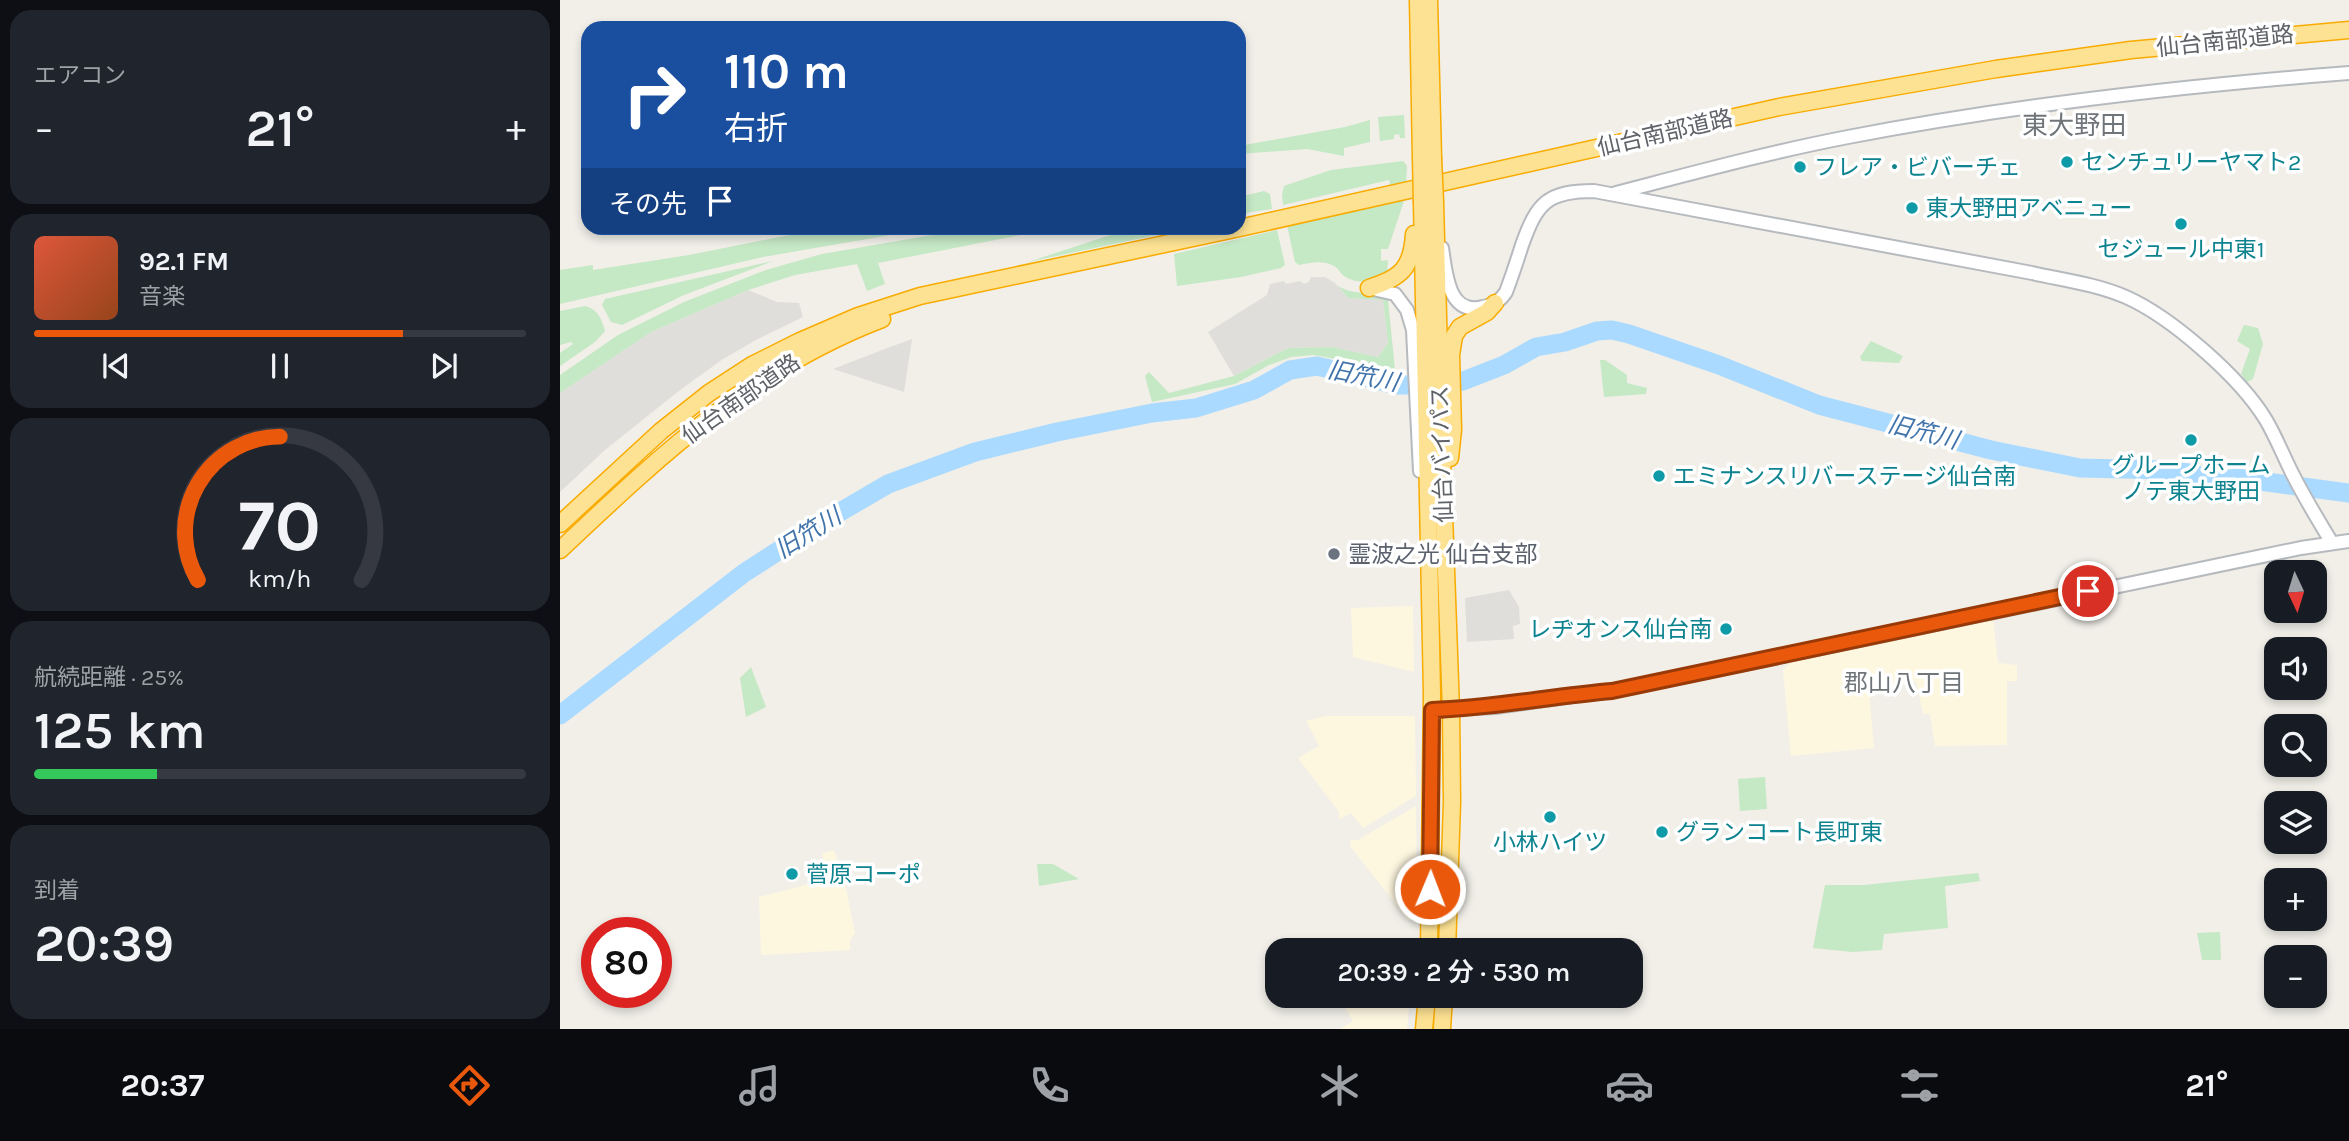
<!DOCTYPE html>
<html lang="ja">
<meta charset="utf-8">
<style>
:root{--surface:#171b24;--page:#20242c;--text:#f1f3f6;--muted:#9ea1a6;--line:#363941;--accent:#ea580c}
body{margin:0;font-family:Karla,"Noto Sans JP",sans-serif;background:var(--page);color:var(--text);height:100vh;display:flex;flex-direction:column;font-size:26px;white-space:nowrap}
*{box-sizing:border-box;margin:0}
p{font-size:23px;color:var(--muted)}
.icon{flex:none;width:38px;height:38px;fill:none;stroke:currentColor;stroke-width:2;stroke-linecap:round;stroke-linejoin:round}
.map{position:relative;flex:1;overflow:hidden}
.drawer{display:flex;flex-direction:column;gap:10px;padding:10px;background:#0d0f14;width:560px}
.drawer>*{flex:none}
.guide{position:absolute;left:21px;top:21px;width:665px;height:214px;border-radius:21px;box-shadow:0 4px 10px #0003;background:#1a4fa0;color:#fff;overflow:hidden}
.needle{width:46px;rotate:176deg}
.controls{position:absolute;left:1704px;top:560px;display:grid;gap:14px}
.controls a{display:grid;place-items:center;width:63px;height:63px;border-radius:14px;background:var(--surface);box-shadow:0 4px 10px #0003;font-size:35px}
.speed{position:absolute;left:21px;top:917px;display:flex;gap:14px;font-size:35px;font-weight:700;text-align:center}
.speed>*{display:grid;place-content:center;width:91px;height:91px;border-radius:50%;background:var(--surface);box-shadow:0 4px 10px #0003;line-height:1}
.speed .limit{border:10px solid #d22;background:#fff;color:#111}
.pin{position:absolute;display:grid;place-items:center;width:60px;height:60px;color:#fff;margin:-30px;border:4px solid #fff;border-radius:50%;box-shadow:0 2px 7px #0007}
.me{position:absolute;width:77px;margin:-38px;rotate:1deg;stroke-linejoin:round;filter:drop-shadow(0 0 5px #0008)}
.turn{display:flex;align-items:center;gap:24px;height:147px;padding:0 28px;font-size:32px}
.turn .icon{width:91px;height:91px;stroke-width:2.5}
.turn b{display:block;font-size:49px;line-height:60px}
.then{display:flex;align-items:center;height:66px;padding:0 28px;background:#0003;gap:14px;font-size:26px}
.big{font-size:52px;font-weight:600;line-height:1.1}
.drawer .card{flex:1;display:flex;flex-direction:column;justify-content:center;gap:10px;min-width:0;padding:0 24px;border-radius:21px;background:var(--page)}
.drawer .dial{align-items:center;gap:0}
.dial svg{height:182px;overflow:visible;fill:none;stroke:var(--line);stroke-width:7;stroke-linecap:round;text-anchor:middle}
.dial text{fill:var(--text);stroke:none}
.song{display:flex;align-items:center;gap:21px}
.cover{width:84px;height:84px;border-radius:10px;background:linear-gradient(135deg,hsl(10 70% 55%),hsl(20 70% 35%))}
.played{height:7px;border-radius:4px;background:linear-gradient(90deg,var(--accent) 75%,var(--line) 75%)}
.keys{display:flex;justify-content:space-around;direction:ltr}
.heat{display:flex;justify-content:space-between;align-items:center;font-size:38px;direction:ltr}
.charge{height:10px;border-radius:5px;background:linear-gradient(90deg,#34c759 25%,var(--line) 0)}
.trip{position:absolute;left:705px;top:938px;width:378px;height:70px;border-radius:21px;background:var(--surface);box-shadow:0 4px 10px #0003;font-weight:600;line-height:70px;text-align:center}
.menu{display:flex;height:112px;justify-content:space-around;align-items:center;background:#090b0e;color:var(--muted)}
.menu .icon{width:49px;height:49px}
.menu .on{color:var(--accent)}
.menu b{font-size:32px;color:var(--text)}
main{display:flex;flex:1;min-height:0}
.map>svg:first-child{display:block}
</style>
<main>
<section class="drawer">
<div class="card"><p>エアコン</p>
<div class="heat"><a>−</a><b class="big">21°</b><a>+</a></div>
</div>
<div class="card">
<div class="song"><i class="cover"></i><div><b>92.1 FM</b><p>音楽</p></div></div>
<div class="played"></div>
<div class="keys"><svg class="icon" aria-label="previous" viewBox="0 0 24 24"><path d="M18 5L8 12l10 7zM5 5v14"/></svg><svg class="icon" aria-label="pause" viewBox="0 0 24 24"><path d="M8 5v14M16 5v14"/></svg><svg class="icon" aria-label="next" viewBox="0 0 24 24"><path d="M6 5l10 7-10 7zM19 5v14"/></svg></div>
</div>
<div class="card dial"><svg viewBox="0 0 100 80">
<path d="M14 69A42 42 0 1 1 86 69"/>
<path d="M14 69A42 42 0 0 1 50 6" stroke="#ea580c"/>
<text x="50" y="56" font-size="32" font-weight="700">70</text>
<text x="50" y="72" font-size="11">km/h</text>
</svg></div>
<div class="card"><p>航続距離 · 25%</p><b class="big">125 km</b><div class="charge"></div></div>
<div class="card"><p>到着</p><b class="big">20:39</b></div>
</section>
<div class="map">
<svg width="1789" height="1029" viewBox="0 0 1789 1029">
<rect width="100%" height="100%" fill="#f1efe8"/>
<g fill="#fef7e0">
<path d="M 853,606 L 854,672 L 793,657 L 791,608 Z"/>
<path d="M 1433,619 L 1438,663 L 1457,665 L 1457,681 L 1447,681 L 1447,745 L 1375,746 L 1370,714 L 1363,714 L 1356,681 L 1309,691 L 1314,748 L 1231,756 L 1223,670 L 1231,662 Z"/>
<path d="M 765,716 L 855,716 L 856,796 L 803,828 L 791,813 L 779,819 L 779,812 L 738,758 L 759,746 L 746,721 Z"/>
<path d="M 856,806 L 857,917 L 848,920 L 790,846 L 791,840 L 798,840 Z"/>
<path d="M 274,850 L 284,879 L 295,933 L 290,941 L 290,950 L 201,955 L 199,897 L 268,879 L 262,853 Z"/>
<path d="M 778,996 L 850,996 L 847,1029 L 780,1029 L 793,1021 Z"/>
</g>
<g fill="#e0deda">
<path d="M 751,277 L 765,277 L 775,283 L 788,298 L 823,300 L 828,343 L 818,357 L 772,347 L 728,348 L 674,376 L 648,332 L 707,295 L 710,284 L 724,281 L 726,284 L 740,281 L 744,284 L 749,282 Z"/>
<path d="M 188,290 L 217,302 L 239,303 L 243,317 L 198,339 L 163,359 L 120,390 L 45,450 L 0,492 L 0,393 L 91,332 Z"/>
<path d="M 352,339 L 344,392 L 273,369 L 322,350 Z"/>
<path d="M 949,590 L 959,607 L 960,624 L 953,626 L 954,639 L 907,642 L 905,598 Z"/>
</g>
<g fill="#c5e8c5">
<path d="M 844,115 L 845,138 L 840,138 L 839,134 L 834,135 L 834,139 L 820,141 L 818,117 Z"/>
<path d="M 810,120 L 810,142 L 784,148 L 784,156 L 747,149 L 679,154 L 679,146 L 785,127 Z"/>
<path d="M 843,161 L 847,166 L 846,183 L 831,187 L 829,180 L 723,205 L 722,195 L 724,186 L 771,170 Z"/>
<path d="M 704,191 L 710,194 L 712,209 L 679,214 L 679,197 Z"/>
<path d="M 845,198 L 828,249 L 821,249 L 821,261 L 828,260 L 827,275 C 814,282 797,285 784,276 C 779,272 778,267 772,265 C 761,260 750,263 739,265 L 735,262 L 727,225 Z"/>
<path d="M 265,228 L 371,228 L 203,257 L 0,304 L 0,270 L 33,265 L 33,270 L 129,255 Z"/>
<path d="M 413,228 L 485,228 L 486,230 L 318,263 L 325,284 L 307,291 L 297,264 L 235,275 L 188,290 L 91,332 L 0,393 L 0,375 L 58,335 L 124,302 L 206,270 L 262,254 Z"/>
<path d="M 572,228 L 620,228 L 601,234 L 468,262 Z"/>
<path d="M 717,230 L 725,265 L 721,268 L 681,277 L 617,286 L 614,254 Z"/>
<path d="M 213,261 L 124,295 L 62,325 L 51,322 L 42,305 L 45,299 Z"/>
<path d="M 778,286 C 796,297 814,289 828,300 L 835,370 L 754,355 L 731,357 L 709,365 L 675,384 L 592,402 L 585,376 L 589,372 L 609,393 L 674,376 L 728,348 L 772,347 L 818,357 L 828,343 L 823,300 L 788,298 Z"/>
<path d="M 25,306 C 38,309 42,320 45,331 L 35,342 L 0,366 L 0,353 L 13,344 L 11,342 L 0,345 L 0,311 Z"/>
<path d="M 1684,325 L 1698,328 L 1703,344 L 1693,379 L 1687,382 L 1681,374 L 1690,349 L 1677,341 Z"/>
<path d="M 1311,341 L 1343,356 L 1339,363 L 1302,361 L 1300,357 Z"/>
<path d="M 1040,360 L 1045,360 L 1067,375 L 1067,383 L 1087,388 L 1086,394 L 1044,397 Z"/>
<path d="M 191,667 L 206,707 L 186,717 L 180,678 Z"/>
<path d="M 1205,777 L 1207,809 L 1180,811 L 1178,779 Z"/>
<path d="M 477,864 L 493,864 L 519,879 L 479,886 Z"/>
<path d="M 1418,873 L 1420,881 L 1385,886 L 1388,928 L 1324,934 L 1322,950 L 1292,952 L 1253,948 L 1265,885 L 1304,885 Z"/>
<path d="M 1660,932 L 1661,960 L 1642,960 L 1637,933 Z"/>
</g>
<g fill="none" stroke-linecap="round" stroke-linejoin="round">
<path stroke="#aadaff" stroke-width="19" d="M 0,715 L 184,573 L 263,522 L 328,484 L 415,452 L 497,432 L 592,413 L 636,408 L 694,390 L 730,370 L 757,366 L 837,385 L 875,385 L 903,381 L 944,365 L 976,347 L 1005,342 L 1037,331 L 1052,330 L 1069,334 L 1159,365 L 1259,405 L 1431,450 L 1520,468 L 1607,470 L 1635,474 L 1652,482 L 1677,478 L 1789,493"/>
<g stroke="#b6babf" stroke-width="16">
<g id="secondary">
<path d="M 1056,193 C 1133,173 1210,152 1288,137 C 1454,105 1621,86 1789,73"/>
<path d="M 882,248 C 886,273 888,316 923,307 C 934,305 940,301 946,292 C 952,276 957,261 962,245 C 977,203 987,191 1034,191 L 1472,273 C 1503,280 1536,284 1566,297 C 1611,317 1680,377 1706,420 C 1716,437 1723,455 1732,473 C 1744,497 1758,520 1772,543"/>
<path d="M 809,288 L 835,294 L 847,310 L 853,330 L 860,471"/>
<path d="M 872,710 L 935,707 L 1069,688 L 1741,548 L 1789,541"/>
</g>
</g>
<g stroke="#f9ab00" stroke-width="19">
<g id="highway">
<path d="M 858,0 L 861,158"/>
<path d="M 869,0 L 873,158"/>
<path d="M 875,202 L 881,430 L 891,710 L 892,802 L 887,950"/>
<path d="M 862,203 L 872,694 L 869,950"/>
<path d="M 809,288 C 841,278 852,268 854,234"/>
<path d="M 890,458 L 893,430 L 891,355 L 894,336 L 900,327 L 927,312 L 935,303"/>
<path d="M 0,524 L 101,431 L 149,393 L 192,365 L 240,341 L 298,316 L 360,296 L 675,229 L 1219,107 L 1436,69 L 1571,50 L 1789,30"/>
<path d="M 0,550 C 100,456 191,369 322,319"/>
<path d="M 864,1029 L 867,996"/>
<path d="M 882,1029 L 884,996"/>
</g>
</g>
<use href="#secondary" stroke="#fff" stroke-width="12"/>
<use href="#highway" stroke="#fde293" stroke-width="16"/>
<g stroke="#f9ab00" stroke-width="19" stroke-linecap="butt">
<g id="highway-bridge">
<path d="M 861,158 L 862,203"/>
<path d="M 873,158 L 875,202"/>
</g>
</g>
<use href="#highway-bridge" stroke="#fde293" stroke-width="16"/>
</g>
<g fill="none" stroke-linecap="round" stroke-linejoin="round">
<g stroke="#983908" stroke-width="18">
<path id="route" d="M 870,889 L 872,710 C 933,708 992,696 1052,691 L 1528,591"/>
</g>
<use href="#route" stroke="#ea580c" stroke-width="12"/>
</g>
<g fill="#0f9aa8" stroke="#fff" stroke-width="2.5">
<circle cx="1507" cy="162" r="7"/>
<circle cx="1240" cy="167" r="7"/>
<circle cx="1352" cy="208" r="7"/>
<circle cx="1621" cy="224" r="7"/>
<circle cx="1631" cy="440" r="7"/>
<circle cx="1099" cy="476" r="7"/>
<circle cx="1166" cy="629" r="7"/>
<circle cx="990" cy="817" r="7"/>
<circle cx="1102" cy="832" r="7"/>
<circle cx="232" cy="874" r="7"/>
</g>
<circle fill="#6b7280" stroke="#fff" stroke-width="2.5" cx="774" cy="554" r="7"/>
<g text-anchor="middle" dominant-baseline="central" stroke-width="7" stroke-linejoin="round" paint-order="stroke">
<g font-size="23" fill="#5f6368" stroke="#fff">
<text transform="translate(1665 41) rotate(-6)">仙台南部道路</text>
<text transform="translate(1105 133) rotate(-13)">仙台南部道路</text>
<text transform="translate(181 399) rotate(-35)">仙台南部道路</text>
<text transform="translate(882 454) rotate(-92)">仙台バイパス</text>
</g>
<g font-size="23" fill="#0d838f" stroke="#fff" text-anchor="start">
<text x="1521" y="162">センチュリーヤマト2</text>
<text x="1254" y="167">フレア・ビバーチェ</text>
<text x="1366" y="208">東大野田アベニュー</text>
<text x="1621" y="249" text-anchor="middle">セジュール中東1</text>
<text x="1631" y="465" text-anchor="middle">グループホーム<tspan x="1631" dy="26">ノテ東大野田</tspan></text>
<text x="1113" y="476">エミナンスリバーステージ仙台南</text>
<text x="1152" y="629" text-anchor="end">レヂオンス仙台南</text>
<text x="1116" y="832">グランコート長町東</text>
<text x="990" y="842" text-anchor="middle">小林ハイツ</text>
<text x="246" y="874">菅原コーポ</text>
</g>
<g font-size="23" fill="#5b616d" stroke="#fff" text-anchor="start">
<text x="788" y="554">霊波之光 仙台支部</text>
</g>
<g font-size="24" font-style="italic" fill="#4174aa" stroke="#fff">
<text transform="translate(803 376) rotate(11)">旧笊川</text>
<text transform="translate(1363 432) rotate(14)">旧笊川</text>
<text transform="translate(248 533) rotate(-32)">旧笊川</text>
</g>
<g font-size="24" fill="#70757a" stroke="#fff">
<text x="1344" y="683">郡山八丁目</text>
</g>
<g font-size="26" fill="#70757a" stroke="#fff">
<text x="1514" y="125">東大野田</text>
</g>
</g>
</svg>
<div class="controls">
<a><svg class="needle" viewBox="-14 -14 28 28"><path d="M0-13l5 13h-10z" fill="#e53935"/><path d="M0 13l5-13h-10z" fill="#9ea1a6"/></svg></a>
<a><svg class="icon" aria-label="sound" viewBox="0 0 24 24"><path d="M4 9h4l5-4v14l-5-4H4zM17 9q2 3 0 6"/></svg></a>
<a><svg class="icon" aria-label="search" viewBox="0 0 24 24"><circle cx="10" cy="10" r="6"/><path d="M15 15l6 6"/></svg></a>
<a><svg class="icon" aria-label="layers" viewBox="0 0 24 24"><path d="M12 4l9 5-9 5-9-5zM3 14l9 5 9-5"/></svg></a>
<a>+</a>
<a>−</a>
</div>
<div class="speed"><div class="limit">80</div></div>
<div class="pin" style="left:1528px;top:591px;background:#d93025"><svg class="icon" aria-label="arrive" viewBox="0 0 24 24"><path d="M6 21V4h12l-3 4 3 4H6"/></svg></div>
<svg class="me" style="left:870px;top:889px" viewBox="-20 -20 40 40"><circle r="17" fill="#ea580c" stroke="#fff" stroke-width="3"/><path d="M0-11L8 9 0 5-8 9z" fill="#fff"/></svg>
<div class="trip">20:39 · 2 分 · 530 m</div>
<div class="guide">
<div class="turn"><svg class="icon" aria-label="right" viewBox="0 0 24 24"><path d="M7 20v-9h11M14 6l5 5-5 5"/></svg><div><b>110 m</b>右折</div></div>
<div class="then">その先<svg class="icon" aria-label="arrive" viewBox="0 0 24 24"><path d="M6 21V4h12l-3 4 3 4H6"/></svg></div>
</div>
</div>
</main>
<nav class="menu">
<b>20:37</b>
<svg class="icon on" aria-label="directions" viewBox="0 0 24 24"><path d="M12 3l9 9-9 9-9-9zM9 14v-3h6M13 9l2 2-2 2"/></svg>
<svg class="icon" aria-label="music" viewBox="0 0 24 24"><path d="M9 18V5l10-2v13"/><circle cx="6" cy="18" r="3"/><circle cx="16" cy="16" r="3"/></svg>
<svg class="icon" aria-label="phone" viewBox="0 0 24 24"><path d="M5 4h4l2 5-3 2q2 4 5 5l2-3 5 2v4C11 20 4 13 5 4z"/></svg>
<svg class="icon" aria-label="climate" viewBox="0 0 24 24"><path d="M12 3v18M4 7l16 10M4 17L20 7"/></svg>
<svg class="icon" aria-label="car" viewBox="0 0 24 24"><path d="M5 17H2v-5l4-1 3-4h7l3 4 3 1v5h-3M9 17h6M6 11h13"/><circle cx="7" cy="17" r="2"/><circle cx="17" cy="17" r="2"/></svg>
<svg class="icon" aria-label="filters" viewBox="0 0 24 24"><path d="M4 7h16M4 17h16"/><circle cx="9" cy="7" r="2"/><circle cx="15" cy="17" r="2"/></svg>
<b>21°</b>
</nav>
